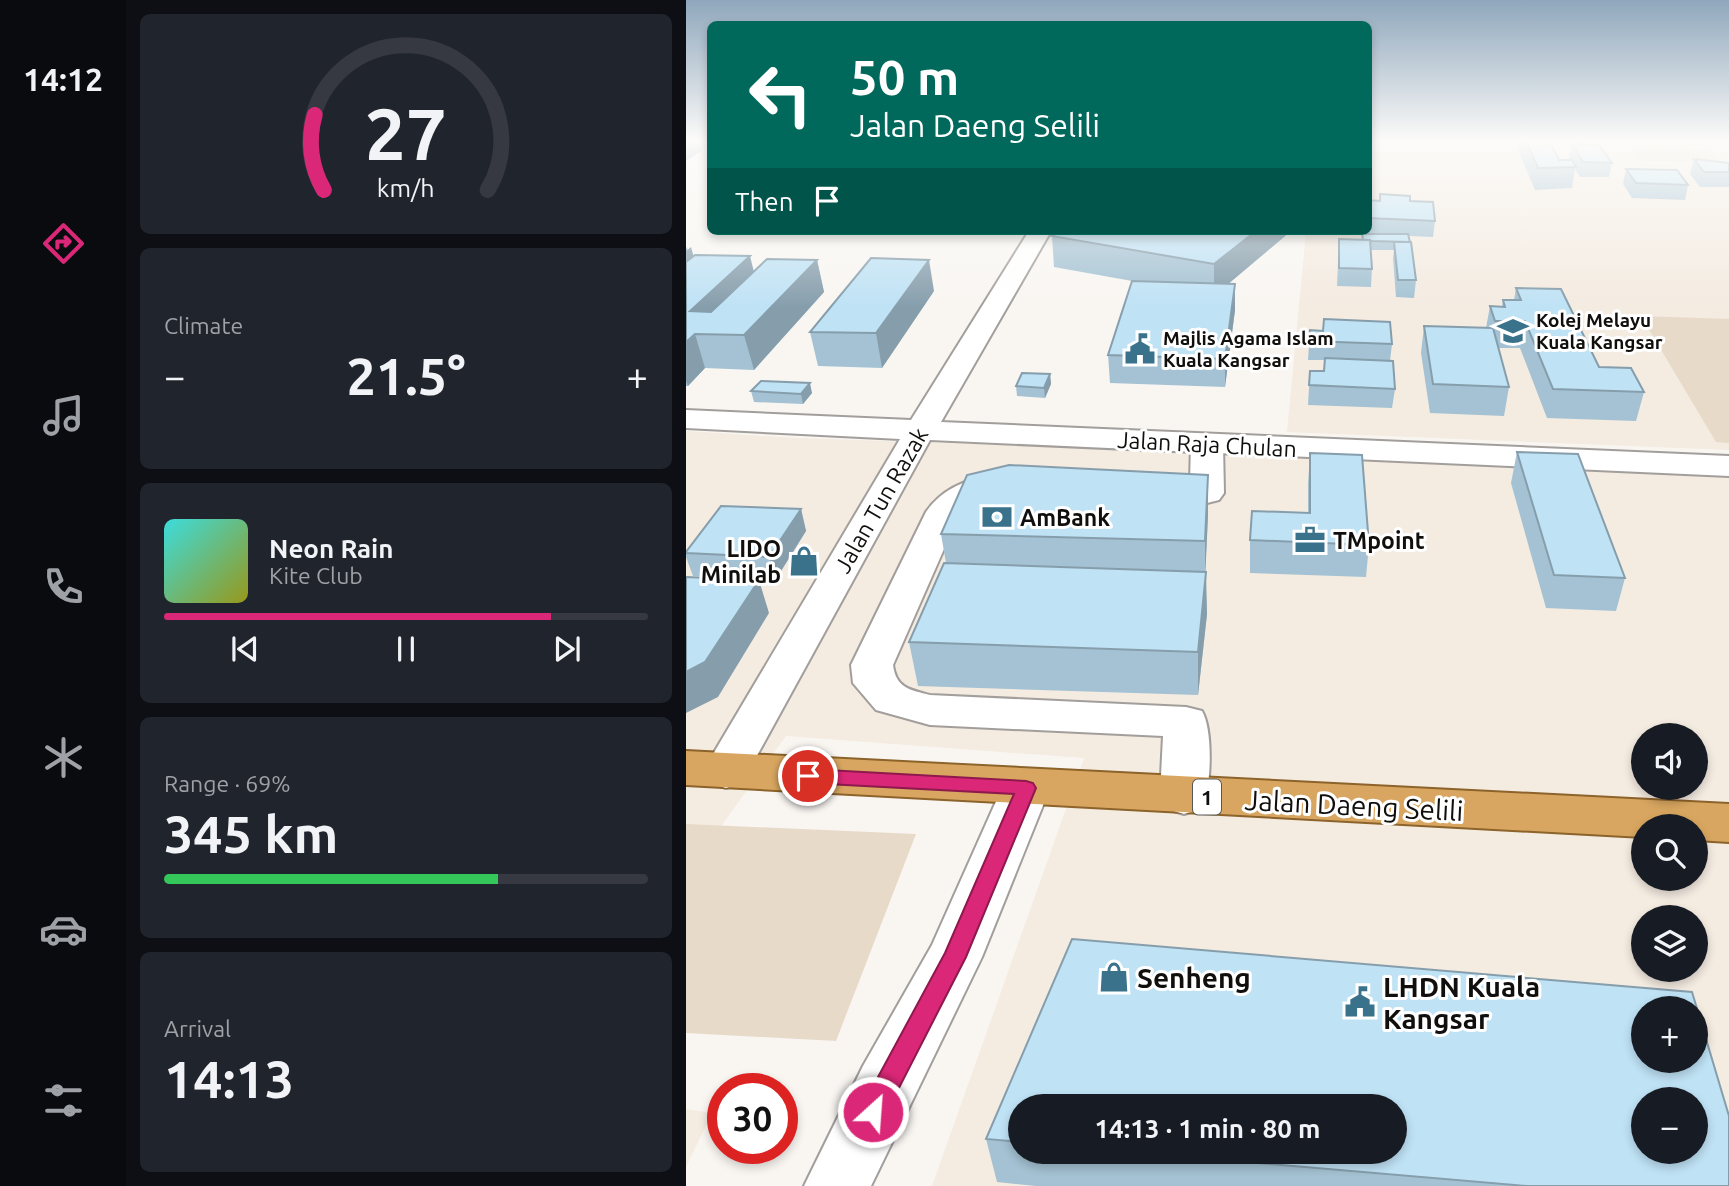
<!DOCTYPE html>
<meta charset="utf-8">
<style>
:root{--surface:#171b24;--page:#20242c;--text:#f1f3f6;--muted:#9ea1a6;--line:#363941;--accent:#db2777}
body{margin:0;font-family:Ubuntu,sans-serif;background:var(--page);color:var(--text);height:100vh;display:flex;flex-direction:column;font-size:26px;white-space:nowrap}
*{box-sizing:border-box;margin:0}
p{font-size:23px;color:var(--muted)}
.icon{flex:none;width:38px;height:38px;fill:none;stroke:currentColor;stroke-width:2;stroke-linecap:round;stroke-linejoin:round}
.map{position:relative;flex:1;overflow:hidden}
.details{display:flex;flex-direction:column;gap:14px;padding:14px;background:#0d0f14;width:560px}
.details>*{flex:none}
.guide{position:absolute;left:21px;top:21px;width:665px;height:214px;border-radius:10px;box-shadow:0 4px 10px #0003;background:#00695c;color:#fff;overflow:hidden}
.tools{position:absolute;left:945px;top:723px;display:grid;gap:14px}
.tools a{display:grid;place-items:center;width:77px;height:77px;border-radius:50%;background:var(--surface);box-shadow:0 4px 10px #0003;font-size:35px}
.speed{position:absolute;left:21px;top:1073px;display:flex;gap:14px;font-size:35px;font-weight:700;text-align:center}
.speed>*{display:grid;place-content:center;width:91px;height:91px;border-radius:50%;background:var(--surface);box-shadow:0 4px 10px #0003;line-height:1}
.speed .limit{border:10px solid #d22;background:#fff;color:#111}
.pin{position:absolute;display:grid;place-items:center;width:60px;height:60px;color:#fff;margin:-30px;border:4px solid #fff;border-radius:50%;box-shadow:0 2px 7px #0007}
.me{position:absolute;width:77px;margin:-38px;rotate:26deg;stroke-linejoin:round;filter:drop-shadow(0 0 5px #0008)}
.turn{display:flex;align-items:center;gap:24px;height:147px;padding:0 28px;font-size:32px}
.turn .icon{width:91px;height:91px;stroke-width:2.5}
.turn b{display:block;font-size:49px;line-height:60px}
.then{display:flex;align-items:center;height:66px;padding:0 28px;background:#0003;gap:14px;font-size:26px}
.big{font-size:52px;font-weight:600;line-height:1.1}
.details .tile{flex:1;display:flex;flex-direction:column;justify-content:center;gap:10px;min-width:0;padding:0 24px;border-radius:10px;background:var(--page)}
.details .dial{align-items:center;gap:0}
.dial svg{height:182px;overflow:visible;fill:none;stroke:var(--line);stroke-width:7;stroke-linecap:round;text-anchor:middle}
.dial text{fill:var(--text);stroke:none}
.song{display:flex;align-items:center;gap:21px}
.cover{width:84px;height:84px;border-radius:10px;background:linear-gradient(135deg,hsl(180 70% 55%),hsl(60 70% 35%))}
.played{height:7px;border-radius:4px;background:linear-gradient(90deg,var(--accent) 80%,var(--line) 80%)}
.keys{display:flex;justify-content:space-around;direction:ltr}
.heat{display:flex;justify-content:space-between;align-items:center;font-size:38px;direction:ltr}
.charge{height:10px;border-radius:5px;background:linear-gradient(90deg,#34c759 69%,var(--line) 0)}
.trip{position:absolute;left:322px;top:1094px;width:399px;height:70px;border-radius:35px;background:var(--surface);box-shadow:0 4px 10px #0003;font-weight:600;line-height:70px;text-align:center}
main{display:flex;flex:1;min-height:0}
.dock{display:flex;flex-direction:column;width:126px;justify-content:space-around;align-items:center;background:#090b0e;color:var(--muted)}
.dock .icon{width:49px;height:49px}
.dock .on{color:var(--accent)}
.dock b{font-size:32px;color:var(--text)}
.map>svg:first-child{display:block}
</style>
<main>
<nav class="dock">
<b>14:12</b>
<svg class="icon on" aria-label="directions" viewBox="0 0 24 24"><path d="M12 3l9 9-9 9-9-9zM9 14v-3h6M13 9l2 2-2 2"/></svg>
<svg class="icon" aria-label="music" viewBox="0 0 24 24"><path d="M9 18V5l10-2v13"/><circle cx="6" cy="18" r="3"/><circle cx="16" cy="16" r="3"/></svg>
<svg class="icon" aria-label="phone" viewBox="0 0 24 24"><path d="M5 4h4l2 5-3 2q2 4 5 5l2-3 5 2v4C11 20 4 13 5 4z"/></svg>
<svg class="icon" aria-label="climate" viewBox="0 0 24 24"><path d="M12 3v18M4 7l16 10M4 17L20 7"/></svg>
<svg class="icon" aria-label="car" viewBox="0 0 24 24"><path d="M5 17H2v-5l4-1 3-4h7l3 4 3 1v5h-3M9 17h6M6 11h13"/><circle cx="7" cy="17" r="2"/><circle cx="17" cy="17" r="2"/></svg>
<svg class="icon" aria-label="filters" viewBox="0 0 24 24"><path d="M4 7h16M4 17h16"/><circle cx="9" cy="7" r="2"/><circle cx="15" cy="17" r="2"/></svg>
</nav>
<section class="details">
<div class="tile dial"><svg viewBox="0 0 100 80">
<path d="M14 69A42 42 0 1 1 86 69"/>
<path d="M14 69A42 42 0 0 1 10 36" stroke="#db2777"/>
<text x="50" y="56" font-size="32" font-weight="700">27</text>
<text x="50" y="72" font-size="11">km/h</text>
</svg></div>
<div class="tile"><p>Climate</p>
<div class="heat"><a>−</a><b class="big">21.5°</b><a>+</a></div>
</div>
<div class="tile">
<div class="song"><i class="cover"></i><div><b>Neon Rain</b><p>Kite Club</p></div></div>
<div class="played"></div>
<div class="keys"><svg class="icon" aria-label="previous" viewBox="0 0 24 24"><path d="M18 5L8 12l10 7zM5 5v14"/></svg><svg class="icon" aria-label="pause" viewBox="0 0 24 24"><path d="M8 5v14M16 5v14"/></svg><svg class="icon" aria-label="next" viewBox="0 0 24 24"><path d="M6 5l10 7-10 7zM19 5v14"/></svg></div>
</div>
<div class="tile"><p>Range · 69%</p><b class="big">345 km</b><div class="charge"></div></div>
<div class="tile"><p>Arrival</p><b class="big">14:13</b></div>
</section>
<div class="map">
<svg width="1043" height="1186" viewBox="0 0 1043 1186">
<rect width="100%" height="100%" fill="#f9f6f2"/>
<g fill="#f4ebe1" fill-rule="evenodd">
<path d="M 683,141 L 1043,141 L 1043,450 L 601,432 L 620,231 L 682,231 Z"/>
<path d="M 0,431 L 111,438 L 1043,470 L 1043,1186 L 246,1186 L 398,758 L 100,736 L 0,875 ZM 957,735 L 1010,735 L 1010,788 L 957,788 ZM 957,826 L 1010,826 L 1010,878 L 957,878 ZM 957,917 L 1010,917 L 1010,970 L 957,970 ZM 957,1008 L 1010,1008 L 1010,1060 L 957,1060 ZM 957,1099 L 1010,1099 L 1010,1152 L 957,1152 ZM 334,1106 L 709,1106 L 709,1152 L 334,1152 Z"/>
<path d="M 0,1109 L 26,1113 L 0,1167 Z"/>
</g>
<g fill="#e8dac9">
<path d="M 944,148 L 1023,150 L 1035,162 L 954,161 Z"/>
<path d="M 955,316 L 1043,319 L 1043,443 L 1030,442 Z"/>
<path d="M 0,824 L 230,834 L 150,1041 L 0,1033 Z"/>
</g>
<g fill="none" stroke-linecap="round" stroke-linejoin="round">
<g stroke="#a29e9b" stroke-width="4">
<g id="minor">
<path d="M 521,434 L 532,437 L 537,444 L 538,493 L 533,500 L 521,503 L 472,498 L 467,491 L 472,484 L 484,481 L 504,482 L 505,444 L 510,437 Z"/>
<path d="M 306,475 L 328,478 L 333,485 L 328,492 L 302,496 L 272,517 L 207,665 C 210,688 224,690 244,695 L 500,707 L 516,711 C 527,730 526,789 515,809 L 498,814 L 481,809 L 474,796 L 477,736 L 244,725 L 190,710 L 167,683 L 165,665 L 240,512 C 255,490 280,479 306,475 Z"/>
<path d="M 340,770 L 357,776 L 364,788 L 296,957 L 185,1186 L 118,1186 L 177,1066 L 246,945 L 316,788 L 323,776 Z"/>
</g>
</g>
<g stroke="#a29e9b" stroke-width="4">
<path id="tertiary" d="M 343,231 L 365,231 L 255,422 L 1043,456 L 1043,476 L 244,440 L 56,783 L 40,788 L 24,783 L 17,771 L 214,439 L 0,428 L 0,410 L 225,420 Z"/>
</g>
<g stroke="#8c632a" stroke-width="4">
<path id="trunk" d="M 0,751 L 1043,804 L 1043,842 L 1010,840 L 1010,826 L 957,826 L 957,837 L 0,785 Z"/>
</g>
<use href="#minor" fill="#fff" fill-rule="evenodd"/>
<use href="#tertiary" fill="#fff" fill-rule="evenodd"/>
<use href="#trunk" fill="#d8a660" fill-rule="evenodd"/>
</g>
<g fill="#a4c2d3" fill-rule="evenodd">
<path d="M 828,141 L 863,141 L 873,160 L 884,160 L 883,158 L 886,144 L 926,163 L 923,177 L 894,177 L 889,169 L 886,188 L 849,190 Z"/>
<path d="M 1008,159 L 1043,163 L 1043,187 L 1014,187 L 1004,174 Z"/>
<path d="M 940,169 L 1002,185 L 999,200 L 946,198 L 937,184 Z"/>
<path d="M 694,194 L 724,201 L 749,221 L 747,237 L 723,236 L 730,280 L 728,298 L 710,297 L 707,258 L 708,250 L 685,250 L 686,269 L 685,287 L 651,286 L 653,239 L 676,240 L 676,234 L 680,234 L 680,231 L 682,231 L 682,200 L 694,201 Z"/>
<path d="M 605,231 L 542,284 L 549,284 L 549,310 L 539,387 L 424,383 L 422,355 L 446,281 L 368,267 L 366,236 Z"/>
<path d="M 0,247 L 7,256 L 68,271 L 131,260 L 138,292 L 68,370 L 19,368 L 2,386 L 0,386 Z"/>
<path d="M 830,288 L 913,367 L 958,392 L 950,421 L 861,418 L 834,348 L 812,348 L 823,387 L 818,416 L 744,413 L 735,353 L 738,326 L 800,328 L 804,306 L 816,307 L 817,300 L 828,300 Z"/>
<path d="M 248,291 L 196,368 L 132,366 L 124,332 Z"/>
<path d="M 624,330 L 706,344 L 704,361 L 709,389 L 706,408 L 622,405 L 624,371 L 638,371 L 639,360 L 622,360 Z"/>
<path d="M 364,374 L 365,384 L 359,398 L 331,396 L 330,386 Z"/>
<path d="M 65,391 L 126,393 L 117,404 L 68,402 Z"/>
<path d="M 831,452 L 939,578 L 930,611 L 860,608 L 825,483 Z"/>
<path d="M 624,453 L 683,545 L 680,577 L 564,573 L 564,540 L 622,513 L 622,484 Z"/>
<path d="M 522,475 L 522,515 L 519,572 L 521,614 L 512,695 L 232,686 L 223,642 L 260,563 L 255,534 Z"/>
<path d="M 115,509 L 120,531 L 90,579 L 7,576 L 0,557 L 0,552 Z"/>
<path d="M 386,939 L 1006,992 L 1043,1116 L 1043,1186 L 350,1186 L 311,1182 L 300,1139 ZM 957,1008 L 1010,1008 L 1010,1060 L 957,1060 ZM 957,1099 L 1010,1099 L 1010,1152 L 957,1152 ZM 334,1106 L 709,1106 L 709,1152 L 334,1152 Z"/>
</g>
<g fill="#869eac">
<path d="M 0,141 L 12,141 L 15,151 L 0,161 Z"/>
<path d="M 570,231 L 605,231 L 528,296 L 528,264 Z"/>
<path d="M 5,247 L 12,272 L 0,282 L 0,251 Z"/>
<path d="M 64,256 L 72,288 L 25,334 L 4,311 Z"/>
<path d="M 131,260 L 138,292 L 68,370 L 58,335 Z"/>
<path d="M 243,260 L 248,291 L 196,368 L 190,333 Z"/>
<path d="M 549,284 L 549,310 L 539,387 L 539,359 Z"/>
<path d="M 9,334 L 19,368 L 2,386 L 0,381 L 0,342 Z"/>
<path d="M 364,374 L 365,384 L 359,398 L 358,388 Z"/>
<path d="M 124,383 L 126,393 L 117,404 L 115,394 Z"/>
<path d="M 522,475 L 522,515 L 519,582 L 519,541 Z"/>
<path d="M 115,509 L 120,531 L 90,579 L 83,557 Z"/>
<path d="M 520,572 L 521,614 L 512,695 L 512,652 Z"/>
<path d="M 73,580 L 83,613 L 32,697 L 0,713 L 0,672 Z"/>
</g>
<g fill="#bfe2f5" stroke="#869eac" stroke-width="2" fill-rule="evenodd">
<path d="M 840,141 L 863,141 L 873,160 L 886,160 L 890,167 L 852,168 Z"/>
<path d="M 886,144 L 913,145 L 926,163 L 897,162 Z"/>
<path d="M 1008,159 L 1043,163 L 1043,172 L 1018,172 Z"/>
<path d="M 940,169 L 991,170 L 1002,185 L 950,183 Z"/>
<path d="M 694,194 L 724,196 L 724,201 L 747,202 L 749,221 L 682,218 L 682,200 L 694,201 Z"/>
<path d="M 374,231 L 570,231 L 528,264 L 366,236 Z"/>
<path d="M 676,234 L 722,234 L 724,242 L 685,241 L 684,240 L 677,240 Z"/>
<path d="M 653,239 L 684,240 L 686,269 L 653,268 Z"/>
<path d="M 708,242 L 725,242 L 730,280 L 712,280 Z"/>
<path d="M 9,255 L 64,256 L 4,311 L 25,312 L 81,259 L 131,260 L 58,335 L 9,334 L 0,342 L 0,262 Z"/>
<path d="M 185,258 L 243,260 L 190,333 L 124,332 Z"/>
<path d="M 446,281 L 549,284 L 539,359 L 422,355 Z"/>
<path d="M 830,288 L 875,289 L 913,367 L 945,368 L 958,392 L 867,389 L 839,321 L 809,321 L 804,306 L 819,307 L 817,300 L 835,300 Z"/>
<path d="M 638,319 L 704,322 L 706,344 L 623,341 L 624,330 L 637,331 Z"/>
<path d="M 738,326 L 807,328 L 823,387 L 747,384 Z"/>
<path d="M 639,358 L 707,361 L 709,389 L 623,385 L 624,371 L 638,371 Z"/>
<path d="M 336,373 L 364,374 L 358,388 L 330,386 Z"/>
<path d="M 75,381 L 124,383 L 115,394 L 65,391 Z"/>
<path d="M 831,452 L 892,454 L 939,578 L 868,575 Z"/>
<path d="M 624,453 L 676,455 L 683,545 L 564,540 L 566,511 L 624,513 Z"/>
<path d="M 323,465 L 522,475 L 519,541 L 255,534 L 281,475 Z"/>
<path d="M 35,506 L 115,509 L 83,557 L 0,553 L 0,552 Z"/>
<path d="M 258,563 L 520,572 L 512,652 L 223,642 Z"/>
<path d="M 0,577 L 73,580 L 19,662 L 0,672 Z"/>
<path d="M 386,939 L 1006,992 L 1043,1116 L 1043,1186 L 841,1186 L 444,1152 L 709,1152 L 709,1106 L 334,1106 L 334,1142 L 300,1139 ZM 957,1008 L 1010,1008 L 1010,1060 L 957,1060 ZM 957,1099 L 1010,1099 L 1010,1152 L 957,1152 Z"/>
</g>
<linearGradient id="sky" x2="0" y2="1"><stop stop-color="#8fa7bc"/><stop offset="0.46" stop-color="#fcfbf9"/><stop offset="1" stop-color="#fcfbf9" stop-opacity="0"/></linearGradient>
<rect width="1043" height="307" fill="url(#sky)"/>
<path fill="#db2777" stroke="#8e194d" stroke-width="2" d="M 122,769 L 340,781 L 347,783 L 350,788 L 280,957 L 196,1121 L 187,1124 L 178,1121 L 174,1112 L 178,1103 L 259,953 L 328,794 L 122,783 L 115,781 L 112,776 L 115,771 Z"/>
<defs>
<g id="school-bare" transform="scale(2.415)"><path d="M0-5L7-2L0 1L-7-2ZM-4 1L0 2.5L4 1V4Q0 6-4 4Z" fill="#3a728c" stroke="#fff" stroke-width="2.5" paint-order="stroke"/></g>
<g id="civic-bare" transform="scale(2.415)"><path d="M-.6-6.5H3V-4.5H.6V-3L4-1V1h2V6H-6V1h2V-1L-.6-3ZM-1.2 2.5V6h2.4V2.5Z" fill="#3a728c" stroke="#fff" stroke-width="2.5" paint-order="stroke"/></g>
<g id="bank-bare" transform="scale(2.415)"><path d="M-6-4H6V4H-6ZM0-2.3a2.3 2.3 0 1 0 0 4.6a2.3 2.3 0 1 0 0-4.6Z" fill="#3a728c" stroke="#fff" stroke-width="2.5" paint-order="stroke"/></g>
<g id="office-bare" transform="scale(2.415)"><path d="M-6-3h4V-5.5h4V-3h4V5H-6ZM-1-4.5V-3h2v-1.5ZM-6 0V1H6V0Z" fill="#3a728c" stroke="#fff" stroke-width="2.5" paint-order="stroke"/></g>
<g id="shop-bare" transform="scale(2.415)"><path d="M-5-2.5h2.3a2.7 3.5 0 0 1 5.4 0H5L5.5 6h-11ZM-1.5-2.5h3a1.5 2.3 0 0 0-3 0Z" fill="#3a728c" stroke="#fff" stroke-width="2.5" paint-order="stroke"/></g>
</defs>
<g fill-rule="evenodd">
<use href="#school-bare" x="827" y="331"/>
<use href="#civic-bare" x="454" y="349"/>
<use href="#bank-bare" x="311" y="517"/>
<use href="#office-bare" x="624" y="540"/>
<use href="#shop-bare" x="118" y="561"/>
<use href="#shop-bare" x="428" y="977"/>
<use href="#civic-bare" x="674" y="1002"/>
</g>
<g text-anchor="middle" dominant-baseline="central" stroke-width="6" stroke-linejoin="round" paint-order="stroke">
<g font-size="19" font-weight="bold" fill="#100f0e" stroke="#fff" text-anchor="start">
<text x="850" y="320">Kolej Melayu<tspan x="850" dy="22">Kuala Kangsar</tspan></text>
<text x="477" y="338">Majlis Agama Islam<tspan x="477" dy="22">Kuala Kangsar</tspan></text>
</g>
<rect fill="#fff" stroke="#585756" stroke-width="2" x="507" y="779.5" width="28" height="35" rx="5"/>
<g font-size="21" font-weight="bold" fill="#100f0e">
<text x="521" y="797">1</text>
</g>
<g font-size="23" fill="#100f0e" stroke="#fff">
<text transform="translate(521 444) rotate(3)">Jalan Raja Chulan</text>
<text transform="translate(195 500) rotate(-60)">Jalan Tun Razak</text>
</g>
<g font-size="23" font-weight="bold" fill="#100f0e" stroke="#fff" text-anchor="start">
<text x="334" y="517">AmBank</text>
<text x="647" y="540">TMpoint</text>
<text x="95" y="548" text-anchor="end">LIDO<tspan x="95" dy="26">Minilab</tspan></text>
</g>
<g font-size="28" fill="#100f0e" stroke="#fff">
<text transform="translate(668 805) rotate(3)">Jalan Daeng Selili</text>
</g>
<g font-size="28" font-weight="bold" fill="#100f0e" stroke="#fff" text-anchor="start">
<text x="451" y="977">Senheng</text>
<text x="697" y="986">LHDN Kuala<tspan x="697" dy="32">Kangsar</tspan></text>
</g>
</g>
</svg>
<div class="tools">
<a><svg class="icon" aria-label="sound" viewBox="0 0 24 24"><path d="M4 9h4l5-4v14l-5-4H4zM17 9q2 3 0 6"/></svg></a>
<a><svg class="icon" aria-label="search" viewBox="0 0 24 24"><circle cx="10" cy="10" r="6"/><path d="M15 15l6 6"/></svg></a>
<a><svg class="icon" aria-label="layers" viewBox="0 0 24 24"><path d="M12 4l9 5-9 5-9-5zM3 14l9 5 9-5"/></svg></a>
<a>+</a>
<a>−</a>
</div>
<div class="speed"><div class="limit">30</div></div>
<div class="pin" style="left:122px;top:776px;background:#d93025"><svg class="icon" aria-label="arrive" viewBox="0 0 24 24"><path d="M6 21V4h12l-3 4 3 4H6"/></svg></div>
<svg class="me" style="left:187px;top:1112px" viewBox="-20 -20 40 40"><circle r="17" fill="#db2777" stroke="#fff" stroke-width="3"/><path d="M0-11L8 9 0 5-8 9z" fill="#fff"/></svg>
<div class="trip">14:13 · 1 min · 80 m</div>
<div class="guide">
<div class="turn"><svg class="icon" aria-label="left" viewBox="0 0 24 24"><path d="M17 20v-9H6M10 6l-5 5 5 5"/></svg><div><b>50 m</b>Jalan Daeng Selili</div></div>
<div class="then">Then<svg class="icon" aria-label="arrive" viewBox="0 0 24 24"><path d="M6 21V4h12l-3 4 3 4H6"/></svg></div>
</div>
</div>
</main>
